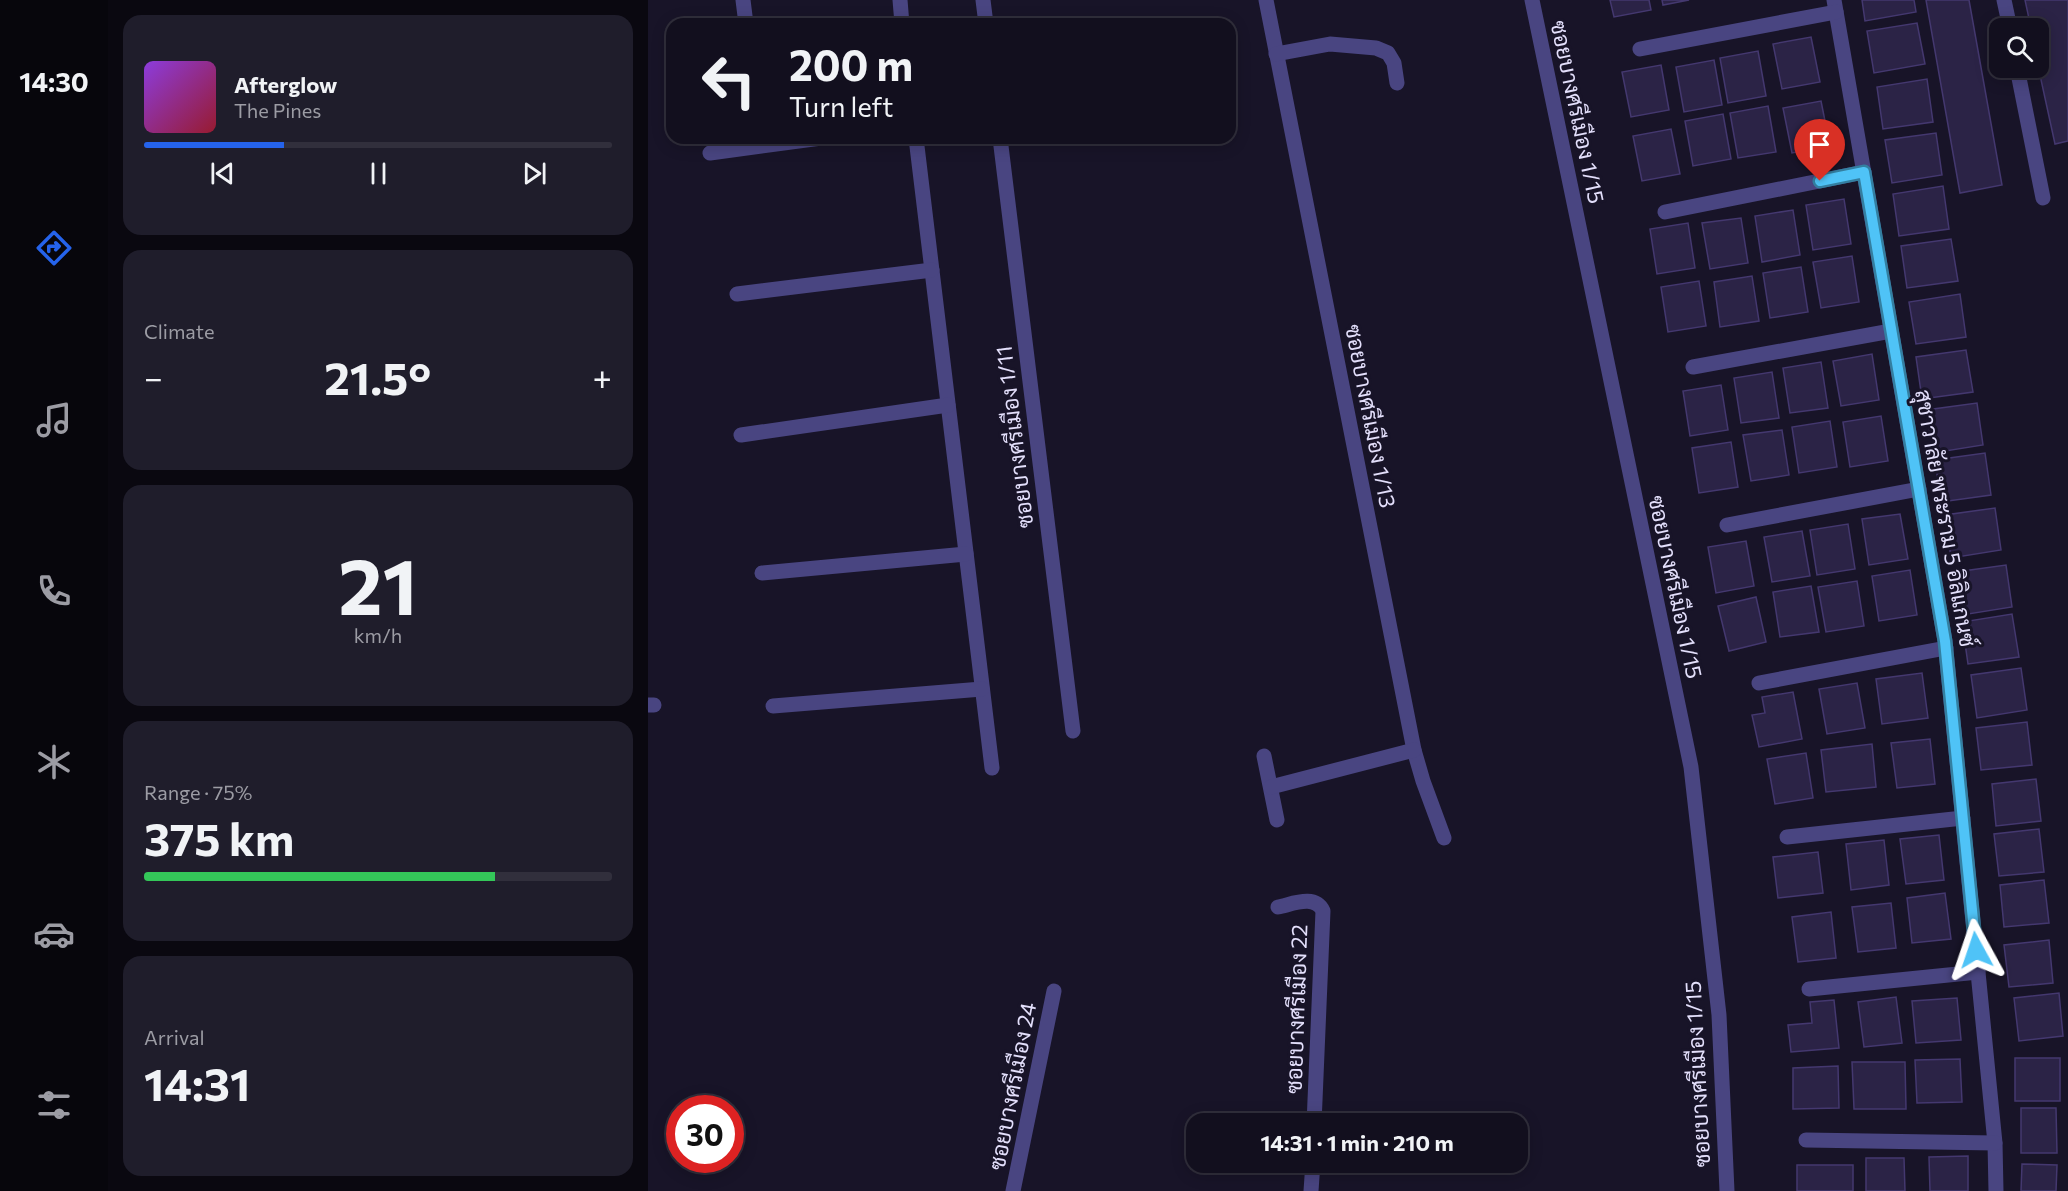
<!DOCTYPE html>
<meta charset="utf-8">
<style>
:root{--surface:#120f1e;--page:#1f1d2b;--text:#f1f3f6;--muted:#9c9ca4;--line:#312f3c;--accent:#2563eb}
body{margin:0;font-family:Commissioner,Sarabun,sans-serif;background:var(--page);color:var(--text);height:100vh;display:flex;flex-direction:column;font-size:22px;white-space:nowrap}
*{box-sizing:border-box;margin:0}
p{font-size:20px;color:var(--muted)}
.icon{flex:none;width:33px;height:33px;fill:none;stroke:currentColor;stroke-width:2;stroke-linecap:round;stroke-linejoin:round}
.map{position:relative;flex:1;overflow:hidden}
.panel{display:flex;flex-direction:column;gap:15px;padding:15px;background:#0a0810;width:540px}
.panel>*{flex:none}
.banner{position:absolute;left:18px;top:18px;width:570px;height:126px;border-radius:18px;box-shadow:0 3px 15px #0003,0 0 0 2px var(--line);background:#120f1e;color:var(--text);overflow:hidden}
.controls{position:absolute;left:1341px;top:18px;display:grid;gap:12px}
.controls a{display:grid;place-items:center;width:60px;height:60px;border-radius:12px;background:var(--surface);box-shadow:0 3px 15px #0003,0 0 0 2px var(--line);font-size:30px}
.speed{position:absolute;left:18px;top:1095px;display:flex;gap:12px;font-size:30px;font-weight:700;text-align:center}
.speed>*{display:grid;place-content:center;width:78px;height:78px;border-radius:50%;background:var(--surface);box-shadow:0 3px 15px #0003,0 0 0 2px var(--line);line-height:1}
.speed .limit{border:9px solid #d22;background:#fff;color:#111}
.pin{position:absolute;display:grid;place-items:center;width:51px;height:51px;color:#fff;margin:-62px -26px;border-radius:50% 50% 50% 0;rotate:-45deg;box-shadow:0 0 6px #0007}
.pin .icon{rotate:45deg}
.me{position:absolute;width:66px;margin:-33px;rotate:355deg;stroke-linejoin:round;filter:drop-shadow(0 0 4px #0008)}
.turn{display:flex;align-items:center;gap:21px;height:126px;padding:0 24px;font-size:27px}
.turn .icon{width:78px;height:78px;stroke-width:2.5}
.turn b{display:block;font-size:42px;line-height:51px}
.big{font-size:45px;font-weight:700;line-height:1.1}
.panel .tile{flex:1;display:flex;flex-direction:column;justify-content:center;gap:9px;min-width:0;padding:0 21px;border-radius:18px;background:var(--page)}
.panel .dial{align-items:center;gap:0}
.dial b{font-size:78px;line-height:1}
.song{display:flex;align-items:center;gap:18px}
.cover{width:72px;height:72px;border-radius:9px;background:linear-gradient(135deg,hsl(270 70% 55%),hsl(350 70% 35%))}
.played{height:6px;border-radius:3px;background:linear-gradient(90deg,var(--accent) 30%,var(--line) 30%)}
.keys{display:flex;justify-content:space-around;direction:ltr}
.heat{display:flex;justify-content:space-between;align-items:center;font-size:33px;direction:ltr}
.charge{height:9px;border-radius:4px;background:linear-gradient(90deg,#34c759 75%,var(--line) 0)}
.trip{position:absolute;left:538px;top:1113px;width:342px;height:60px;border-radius:18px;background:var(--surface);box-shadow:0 3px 15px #0003,0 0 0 2px var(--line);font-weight:700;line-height:60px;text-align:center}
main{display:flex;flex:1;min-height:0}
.menu{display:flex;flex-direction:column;width:108px;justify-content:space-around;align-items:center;background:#07060c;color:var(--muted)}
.menu .icon{width:42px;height:42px}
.menu .active{color:var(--accent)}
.menu b{font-size:27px;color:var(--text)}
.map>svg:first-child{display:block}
</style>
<main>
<nav class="menu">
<b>14:30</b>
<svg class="icon active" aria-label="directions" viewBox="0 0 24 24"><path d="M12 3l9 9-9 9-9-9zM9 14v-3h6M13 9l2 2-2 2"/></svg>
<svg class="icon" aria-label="music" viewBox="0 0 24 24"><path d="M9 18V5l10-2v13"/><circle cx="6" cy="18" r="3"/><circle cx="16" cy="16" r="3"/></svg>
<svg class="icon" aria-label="phone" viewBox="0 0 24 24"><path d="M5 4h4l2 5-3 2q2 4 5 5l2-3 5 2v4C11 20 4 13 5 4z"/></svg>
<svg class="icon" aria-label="climate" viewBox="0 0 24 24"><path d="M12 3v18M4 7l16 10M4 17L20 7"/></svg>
<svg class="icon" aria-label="car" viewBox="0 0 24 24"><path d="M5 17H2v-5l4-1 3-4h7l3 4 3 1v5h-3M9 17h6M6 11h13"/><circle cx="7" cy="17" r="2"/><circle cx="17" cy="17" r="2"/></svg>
<svg class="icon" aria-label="filters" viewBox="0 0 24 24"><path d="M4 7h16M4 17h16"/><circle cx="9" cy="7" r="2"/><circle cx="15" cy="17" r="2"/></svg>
</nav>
<section class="panel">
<div class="tile">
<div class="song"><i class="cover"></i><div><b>Afterglow</b><p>The Pines</p></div></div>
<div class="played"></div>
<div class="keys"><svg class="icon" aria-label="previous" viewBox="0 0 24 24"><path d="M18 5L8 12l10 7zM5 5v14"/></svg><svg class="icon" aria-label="pause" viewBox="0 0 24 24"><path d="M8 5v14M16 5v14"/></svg><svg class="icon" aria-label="next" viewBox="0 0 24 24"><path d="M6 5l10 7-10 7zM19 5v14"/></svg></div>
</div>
<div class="tile"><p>Climate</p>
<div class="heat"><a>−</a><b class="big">21.5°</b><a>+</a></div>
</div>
<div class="tile dial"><b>21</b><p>km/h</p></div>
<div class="tile"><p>Range · 75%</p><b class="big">375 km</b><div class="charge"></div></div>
<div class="tile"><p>Arrival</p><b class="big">14:31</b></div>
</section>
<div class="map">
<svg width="1420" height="1191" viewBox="0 0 1420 1191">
<rect width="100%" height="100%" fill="#181428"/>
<g fill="#2b2346" stroke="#44386f" stroke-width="1.5">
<path d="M 962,0 L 1001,0 L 1003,10 L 966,17 Z"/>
<path d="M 1014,0 L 1041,0 L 1015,5 Z"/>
<path d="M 1214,0 L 1266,0 L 1268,12 L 1217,21 Z"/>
<path d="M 1278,0 L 1321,0 L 1354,185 L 1312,193 Z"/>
<path d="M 1377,0 L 1420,0 L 1420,141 L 1407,144 L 1390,66 L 1390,28 L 1383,28 Z"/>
<path d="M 1269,23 L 1277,64 L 1226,73 L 1219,31 Z"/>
<path d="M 1163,37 L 1172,82 L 1134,89 L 1125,44 Z"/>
<path d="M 1110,51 L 1118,96 L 1080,103 L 1072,58 Z"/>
<path d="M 1066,60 L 1074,105 L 1036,112 L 1028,67 Z"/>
<path d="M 1013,65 L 1021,110 L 983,117 L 974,72 Z"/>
<path d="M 1279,79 L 1285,122 L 1235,129 L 1229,87 Z"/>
<path d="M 1173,101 L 1182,146 L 1144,153 L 1135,108 Z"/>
<path d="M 1120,106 L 1128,152 L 1090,158 L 1082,113 Z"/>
<path d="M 1075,114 L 1083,159 L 1045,166 L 1037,121 Z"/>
<path d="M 1023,129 L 1032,174 L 994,181 L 985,136 Z"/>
<path d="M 1288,133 L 1294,175 L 1244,183 L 1237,140 Z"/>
<path d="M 1295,186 L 1301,229 L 1251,236 L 1245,194 Z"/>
<path d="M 1196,199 L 1203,244 L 1165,250 L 1158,205 Z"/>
<path d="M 1145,210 L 1152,255 L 1114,262 L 1107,216 Z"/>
<path d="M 1093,218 L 1100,263 L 1062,269 L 1054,223 Z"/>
<path d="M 1040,223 L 1047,268 L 1009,274 L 1002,229 Z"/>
<path d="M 1303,239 L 1310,281 L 1259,288 L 1253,246 Z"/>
<path d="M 1204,256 L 1211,302 L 1173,308 L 1165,262 Z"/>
<path d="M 1153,267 L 1160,312 L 1122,318 L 1115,273 Z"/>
<path d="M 1104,276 L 1111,321 L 1072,327 L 1066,282 Z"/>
<path d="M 1051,281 L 1058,326 L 1020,332 L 1013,287 Z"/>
<path d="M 1312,294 L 1318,337 L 1268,344 L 1261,302 Z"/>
<path d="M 1318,350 L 1325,392 L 1274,399 L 1268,357 Z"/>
<path d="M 1224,354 L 1231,400 L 1193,406 L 1185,361 Z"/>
<path d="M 1173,362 L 1180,408 L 1142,413 L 1135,368 Z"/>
<path d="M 1124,372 L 1131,418 L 1093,423 L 1086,378 Z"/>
<path d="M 1073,385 L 1080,430 L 1042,436 L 1035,391 Z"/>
<path d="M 1329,403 L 1335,445 L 1285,453 L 1278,410 Z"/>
<path d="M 1233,416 L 1240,461 L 1202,467 L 1195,422 Z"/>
<path d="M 1182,421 L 1189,467 L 1151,473 L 1144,427 Z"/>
<path d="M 1134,430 L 1141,475 L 1103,481 L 1095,435 Z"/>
<path d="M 1083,442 L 1090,487 L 1051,493 L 1044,448 Z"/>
<path d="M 1337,453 L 1343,495 L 1293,502 L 1287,460 Z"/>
<path d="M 1347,508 L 1353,550 L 1303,558 L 1297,515 Z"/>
<path d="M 1252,514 L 1260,559 L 1221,565 L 1214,519 Z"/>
<path d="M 1200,524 L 1207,569 L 1169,575 L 1162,530 Z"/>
<path d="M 1154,531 L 1162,576 L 1124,582 L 1116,537 Z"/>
<path d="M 1098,541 L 1106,586 L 1068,593 L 1060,547 Z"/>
<path d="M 1358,565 L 1364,607 L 1314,615 L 1308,572 Z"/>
<path d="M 1262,570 L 1269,615 L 1231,621 L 1224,576 Z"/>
<path d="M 1209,581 L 1216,626 L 1178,632 L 1170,587 Z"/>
<path d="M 1163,586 L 1171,632 L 1132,637 L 1125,592 Z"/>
<path d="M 1108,597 L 1118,642 L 1081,651 L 1070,606 Z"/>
<path d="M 1364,614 L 1371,657 L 1320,664 L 1314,622 Z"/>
<path d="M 1373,668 L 1379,710 L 1329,718 L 1323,675 Z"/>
<path d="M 1274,673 L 1280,718 L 1234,724 L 1228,679 Z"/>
<path d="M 1209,683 L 1217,728 L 1179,734 L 1171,689 Z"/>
<path d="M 1145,692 L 1154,739 L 1111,747 L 1104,715 L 1117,713 L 1114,697 Z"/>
<path d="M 1379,722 L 1384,765 L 1333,770 L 1328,728 Z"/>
<path d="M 1282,739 L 1287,784 L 1249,788 L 1243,743 Z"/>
<path d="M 1224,744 L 1228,787 L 1178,792 L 1173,750 Z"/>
<path d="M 1158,753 L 1165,798 L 1127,804 L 1119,759 Z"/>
<path d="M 1388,779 L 1393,821 L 1348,826 L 1344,784 Z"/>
<path d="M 1391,829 L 1396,872 L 1351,876 L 1346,834 Z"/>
<path d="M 1291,835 L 1296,880 L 1258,884 L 1252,839 Z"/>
<path d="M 1236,840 L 1241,885 L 1203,890 L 1198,844 Z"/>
<path d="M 1170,852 L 1175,893 L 1130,898 L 1125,857 Z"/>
<path d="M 1396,880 L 1401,923 L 1356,927 L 1352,885 Z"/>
<path d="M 1297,893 L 1303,939 L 1264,943 L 1259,898 Z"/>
<path d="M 1243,903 L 1248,948 L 1210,952 L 1204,907 Z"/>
<path d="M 1183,912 L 1188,958 L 1150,962 L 1144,917 Z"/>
<path d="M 1401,940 L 1405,983 L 1361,987 L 1356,945 Z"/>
<path d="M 1411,993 L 1415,1036 L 1371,1041 L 1366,998 Z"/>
<path d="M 1248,997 L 1254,1043 L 1216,1047 L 1210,1002 Z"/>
<path d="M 1309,998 L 1313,1040 L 1268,1043 L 1264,1001 Z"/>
<path d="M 1186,1000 L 1191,1048 L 1143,1052 L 1140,1025 L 1164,1023 L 1162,1002 Z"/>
<rect x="1367" y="1058" width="45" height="43"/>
<path d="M 1312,1059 L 1314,1102 L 1269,1103 L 1267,1060 Z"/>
<path d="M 1204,1062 L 1257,1062 L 1258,1109 L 1206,1109 Z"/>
<path d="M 1190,1066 L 1191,1108 L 1145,1109 L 1145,1068 Z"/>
<path d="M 1373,1108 L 1408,1108 L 1409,1153 L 1373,1153 Z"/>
<path d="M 1320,1156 L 1320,1191 L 1282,1191 L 1281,1157 Z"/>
<path d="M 1218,1158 L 1256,1158 L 1257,1191 L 1218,1191 Z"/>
<path d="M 1374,1164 L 1409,1165 L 1408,1191 L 1373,1191 Z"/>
<rect x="1149" y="1165" width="56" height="26"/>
</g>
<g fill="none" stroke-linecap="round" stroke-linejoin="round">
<g stroke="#494581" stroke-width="15">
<path d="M 95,0 L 98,24"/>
<path d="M 252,0 L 254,24"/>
<path d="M 335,0 L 338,24"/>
<path d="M 618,0 L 766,750 L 775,781 L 796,838"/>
<path d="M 884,0 L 1043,767 L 1071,1015 L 1079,1191"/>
<path d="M 1186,0 L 1297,641 L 1347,1143 L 1348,1191"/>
<path d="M 1356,0 L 1362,28"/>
<path d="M 992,49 L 1188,12"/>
<path d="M 628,54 L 682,44 L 728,48 L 740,53 L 746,63 L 749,83"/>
<path d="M 1369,68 L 1395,198"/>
<path d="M 268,138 L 344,768"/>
<path d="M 352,138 L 425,731"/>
<path d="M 62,153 L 173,138"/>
<path d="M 1017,212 L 1216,172"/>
<path d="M 89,294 L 284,270"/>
<path d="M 1045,367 L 1243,331"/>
<path d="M 93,435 L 300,405"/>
<path d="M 1079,525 L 1271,489"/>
<path d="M 114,573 L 318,554"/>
<path d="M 1111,683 L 1298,648"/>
<path d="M 0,705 L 6,705"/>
<path d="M 125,706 L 334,689"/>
<path d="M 616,756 L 629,820"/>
<path d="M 623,787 L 766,750"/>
<path d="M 1139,837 L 1315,818"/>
<path d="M 630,907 C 645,904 667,894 675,911 L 666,1124"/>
<path d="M 1161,989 L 1330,972"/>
<path d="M 1158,1140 L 1347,1143"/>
<path d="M 365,1191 L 406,991"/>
<path d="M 663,1191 L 665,1162"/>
</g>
</g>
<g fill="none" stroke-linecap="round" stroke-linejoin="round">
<g stroke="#337fa1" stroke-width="15">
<path id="route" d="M 1172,181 L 1216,172 L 1297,641 L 1328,950"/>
</g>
<use href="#route" stroke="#4fc3f7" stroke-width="10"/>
</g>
<g text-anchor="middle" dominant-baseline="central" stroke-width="6" stroke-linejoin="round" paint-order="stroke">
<g font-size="22" fill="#e3dffb" stroke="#181428">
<text transform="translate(930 112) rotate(78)">ซอยบางศรีเมือง 1/15</text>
<text transform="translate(723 416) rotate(79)">ซอยบางศรีเมือง 1/13</text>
<text transform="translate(366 437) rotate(-97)">ซอยบางศรีเมือง 1/11</text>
<text transform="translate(1298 518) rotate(80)">สุชาวาลัย พระราม 5 อิลิแกนซ์</text>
<text transform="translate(1028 587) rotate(78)">ซอยบางศรีเมือง 1/15</text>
<text transform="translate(648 1009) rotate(-88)">ซอยบางศรีเมือง 22</text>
<text transform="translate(1049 1074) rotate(-93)">ซอยบางศรีเมือง 1/15</text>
<text transform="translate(364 1086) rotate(-79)">ซอยบางศรีเมือง 24</text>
</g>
</g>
</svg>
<div class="controls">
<a><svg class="icon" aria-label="search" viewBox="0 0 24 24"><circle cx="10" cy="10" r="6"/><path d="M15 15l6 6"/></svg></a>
</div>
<div class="speed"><div class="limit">30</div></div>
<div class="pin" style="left:1172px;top:181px;background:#d93025"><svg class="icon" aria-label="arrive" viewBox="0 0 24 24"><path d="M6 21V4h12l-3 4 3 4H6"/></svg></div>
<svg class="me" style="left:1328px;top:950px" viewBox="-20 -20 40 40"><path d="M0-17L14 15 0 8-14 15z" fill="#4fc3f7" stroke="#fff" stroke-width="4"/></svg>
<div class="trip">14:31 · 1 min · 210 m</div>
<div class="banner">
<div class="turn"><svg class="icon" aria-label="left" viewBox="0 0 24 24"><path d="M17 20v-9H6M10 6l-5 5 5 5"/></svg><div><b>200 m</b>Turn left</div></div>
</div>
</div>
</main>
